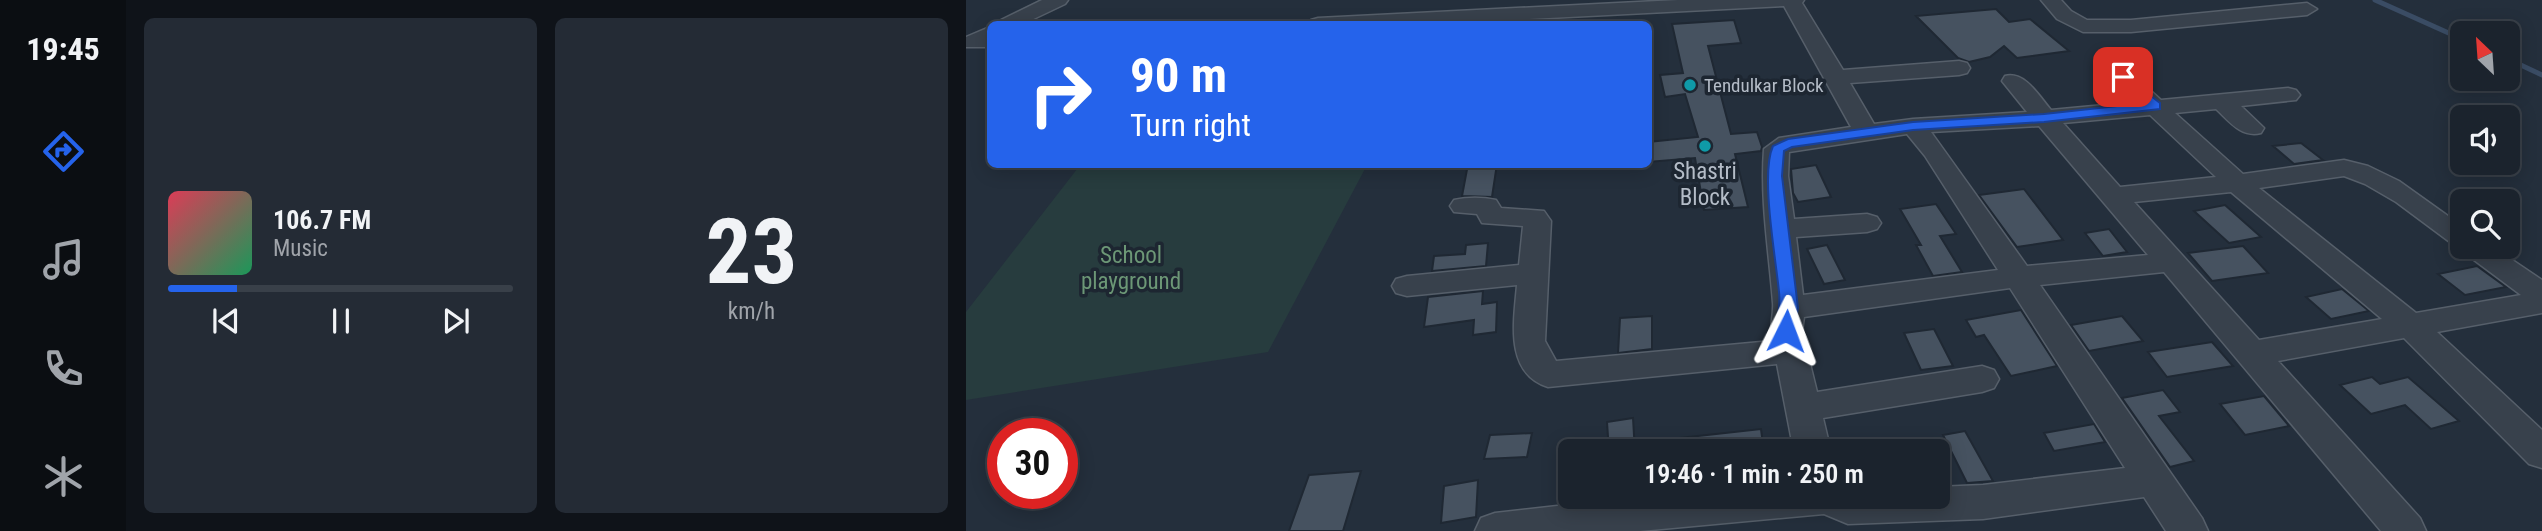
<!DOCTYPE html>
<meta charset="utf-8">
<style>
:root{--surface:#1b232d;--page:#242b35;--text:#f1f3f6;--muted:#a0a4aa;--line:#394049;--accent:#2563eb}
body{margin:0;font-family:"Roboto Condensed",sans-serif;background:var(--page);color:var(--text);height:100vh;display:flex;flex-direction:column;font-size:26px;white-space:nowrap}
*{box-sizing:border-box;margin:0}
p{font-size:23px;color:var(--muted)}
.icon{flex:none;width:38px;height:38px;fill:none;stroke:currentColor;stroke-width:2;stroke-linecap:round;stroke-linejoin:round}
.map{position:relative;flex:1;overflow:hidden}
.side{display:flex;flex-direction:column;gap:18px;padding:18px;background:#0f1319;width:840px}
.side>*{flex:none}
.hud{position:absolute;left:21px;top:21px;width:665px;height:147px;border-radius:10px;box-shadow:0 4px 18px #0003,0 0 0 2px var(--line);background:#2563eb;color:#fff;overflow:hidden}
.needle{width:46px;rotate:335deg}
.fabs{position:absolute;left:1484px;top:21px;display:grid;gap:14px}
.fabs a{display:grid;place-items:center;width:70px;height:70px;border-radius:10px;background:var(--surface);box-shadow:0 4px 18px #0003,0 0 0 2px var(--line);font-size:35px}
.speed{position:absolute;left:21px;top:418px;display:flex;gap:14px;font-size:35px;font-weight:700;text-align:center}
.speed>*{display:grid;place-content:center;width:91px;height:91px;border-radius:50%;background:var(--surface);box-shadow:0 4px 18px #0003,0 0 0 2px var(--line);line-height:1}
.speed .limit{border:10px solid #d22;background:#fff;color:#111}
.pin{position:absolute;display:grid;place-items:center;width:60px;height:60px;color:#fff;margin:-30px;border-radius:14px;box-shadow:0 4px 10px #0006}
.me{position:absolute;width:77px;margin:-38px;rotate:3deg;stroke-linejoin:round;filter:drop-shadow(0 0 5px #0008)}
.turn{display:flex;align-items:center;gap:24px;height:147px;padding:0 28px;font-size:32px}
.turn .icon{width:91px;height:91px;stroke-width:2.5}
.turn b{display:block;font-size:49px;line-height:60px}
.side .tile{flex:1;display:flex;flex-direction:column;justify-content:center;gap:10px;min-width:0;padding:0 24px;border-radius:10px;background:var(--page)}
.side .dial{align-items:center;gap:0}
.dial b{font-size:91px;line-height:1}
.song{display:flex;align-items:center;gap:21px}
.cover{width:84px;height:84px;border-radius:10px;background:linear-gradient(135deg,hsl(350 70% 55%),hsl(150 70% 35%))}
.played{height:7px;border-radius:4px;background:linear-gradient(90deg,var(--accent) 20%,var(--line) 20%)}
.keys{display:flex;justify-content:space-around;direction:ltr}
.side .tiles{flex:1;display:grid;gap:18px;grid-template-columns:repeat(2,1fr)}
.trip{position:absolute;left:592px;top:439px;width:392px;height:70px;border-radius:10px;background:var(--surface);box-shadow:0 4px 18px #0003,0 0 0 2px var(--line);font-weight:600;line-height:70px;text-align:center}
main{display:flex;flex:1;min-height:0}
.dock{display:flex;flex-direction:column;width:126px;justify-content:space-around;align-items:center;background:#0b0e12;color:var(--muted)}
.dock .icon{width:49px;height:49px}
.dock .active{color:var(--accent)}
.dock b{font-size:32px;color:var(--text)}
.map>svg:first-child{display:block}
</style>
<main>
<nav class="dock">
<b>19:45</b>
<svg class="icon active" aria-label="directions" viewBox="0 0 24 24"><path d="M12 3l9 9-9 9-9-9zM9 14v-3h6M13 9l2 2-2 2"/></svg>
<svg class="icon" aria-label="music" viewBox="0 0 24 24"><path d="M9 18V5l10-2v13"/><circle cx="6" cy="18" r="3"/><circle cx="16" cy="16" r="3"/></svg>
<svg class="icon" aria-label="phone" viewBox="0 0 24 24"><path d="M5 4h4l2 5-3 2q2 4 5 5l2-3 5 2v4C11 20 4 13 5 4z"/></svg>
<svg class="icon" aria-label="climate" viewBox="0 0 24 24"><path d="M12 3v18M4 7l16 10M4 17L20 7"/></svg>
</nav>
<section class="side">
<div class="tiles">
<div class="tile">
<div class="song"><i class="cover"></i><div><b>106.7 FM</b><p>Music</p></div></div>
<div class="played"></div>
<div class="keys"><svg class="icon" aria-label="previous" viewBox="0 0 24 24"><path d="M18 5L8 12l10 7zM5 5v14"/></svg><svg class="icon" aria-label="pause" viewBox="0 0 24 24"><path d="M8 5v14M16 5v14"/></svg><svg class="icon" aria-label="next" viewBox="0 0 24 24"><path d="M6 5l10 7-10 7zM19 5v14"/></svg></div>
</div>
<div class="tile dial"><b>23</b><p>km/h</p></div>
</div>
</section>
<div class="map">
<svg width="1576" height="531" viewBox="0 0 1576 531">
<rect width="100%" height="100%" fill="#242f3c"/>
<path fill="#273c3e" d="M 115,164 L 401,164 L 401,165 L 302,352 L 0,400 L 0,312 Z"/>
<g fill="none" stroke-linecap="round" stroke-linejoin="round">
<g stroke="#3a4c64" stroke-width="5">
<path d="M 1409,0 L 1496,39"/>
<path d="M 1542,59 L 1576,75"/>
</g>
</g>
<g fill="#465260" stroke="#1f2833" stroke-width="2">
<path d="M 1030,9 L 1043,22 L 1064,19 L 1103,51 L 1051,58 L 1038,46 L 1024,57 L 1003,62 L 992,58 L 950,16 Z"/>
<path d="M 768,20 L 775,43 L 742,46 L 765,134 L 791,132 L 796,147 L 795,151 L 769,154 L 782,207 L 738,210 L 729,158 L 682,162 L 682,142 L 732,137 L 719,94 L 699,97 L 694,75 L 717,73 L 706,24 Z"/>
<path d="M 1335,143 L 1357,160 L 1328,164 L 1307,146 Z"/>
<path d="M 502,164 L 531,164 L 526,197 L 496,196 Z"/>
<path d="M 850,165 L 865,197 L 832,202 L 827,193 L 825,169 Z"/>
<path d="M 1058,189 L 1097,240 L 1051,247 L 1013,195 Z"/>
<path d="M 970,204 L 990,234 L 974,236 L 996,272 L 967,276 L 950,245 L 955,245 L 934,209 Z"/>
<path d="M 1259,205 L 1295,237 L 1263,243 L 1228,211 Z"/>
<path d="M 1143,229 L 1161,252 L 1137,256 L 1119,233 Z"/>
<path d="M 522,243 L 520,266 L 466,271 L 468,256 L 499,254 L 500,245 Z"/>
<path d="M 861,245 L 879,280 L 858,284 L 841,249 Z"/>
<path d="M 1277,246 L 1302,273 L 1246,281 L 1222,253 Z"/>
<path d="M 1511,266 L 1540,287 L 1499,295 L 1472,274 Z"/>
<path d="M 1376,289 L 1403,311 L 1365,319 L 1340,297 Z"/>
<path d="M 517,291 L 516,304 L 531,302 L 530,332 L 507,335 L 508,320 L 458,327 L 462,297 Z"/>
<path d="M 1055,310 L 1091,366 L 1045,376 L 1018,335 L 1010,337 L 1000,320 Z"/>
<path d="M 686,316 L 686,349 L 652,353 L 654,318 Z"/>
<path d="M 1156,316 L 1177,341 L 1123,351 L 1105,325 Z"/>
<path d="M 968,329 L 987,366 L 955,370 L 938,333 Z"/>
<path d="M 1246,342 L 1267,366 L 1201,377 L 1182,352 Z"/>
<path d="M 1406,377 L 1414,384 L 1442,377 L 1493,421 L 1465,429 L 1439,405 L 1405,414 L 1374,385 Z"/>
<path d="M 1197,390 L 1214,412 L 1193,416 L 1228,461 L 1204,467 L 1156,398 Z"/>
<path d="M 1298,396 L 1323,426 L 1279,435 L 1254,404 Z"/>
<path d="M 667,418 L 669,452 L 643,452 L 641,422 Z"/>
<path d="M 1128,424 L 1139,442 L 1088,451 L 1078,433 Z"/>
<path d="M 795,429 L 798,452 L 697,452 L 696,440 Z"/>
<path d="M 999,431 L 1027,481 L 1001,483 L 977,435 Z"/>
<path d="M 566,433 L 561,457 L 518,459 L 524,435 Z"/>
<path d="M 395,471 L 377,531 L 323,531 L 343,475 Z"/>
<path d="M 512,480 L 510,517 L 475,523 L 478,486 Z"/>
</g>
<g fill="none" stroke-linecap="round" stroke-linejoin="round">
<g stroke="#565f6a" stroke-width="3">
<g id="minor">
<path d="M 76,0 L 102,0 L 99,4 L 57,24 L 32,24 L 35,20 Z"/>
<path d="M 712,0 L 838,0 L 836,3 L 877,70 L 993,61 L 1001,63 L 1004,68 L 1001,73 L 993,75 L 884,83 L 908,124 L 947,119 L 1061,112 L 1036,81 L 1039,76 C 1059,71 1073,96 1085,110 L 1170,102 L 1130,63 L 1133,58 L 1149,58 L 1195,100 L 1322,88 L 1330,90 L 1334,95 L 1330,100 L 1275,106 L 1298,128 L 1295,133 C 1275,138 1263,121 1250,109 L 1209,113 L 1277,174 L 1378,160 L 1402,166 L 1433,181 L 1496,226 L 1496,247 L 1527,247 L 1576,280 L 1576,313 L 1471,332 L 1576,430 L 1576,468 L 1563,464 L 1438,338 L 1312,361 L 1454,518 L 1460,531 L 1415,531 L 1198,272 L 1074,285 L 1236,518 L 1242,531 L 1200,531 L 1178,497 L 1017,519 L 882,524 L 858,514 L 674,531 L 509,531 L 515,518 L 529,513 L 671,497 L 971,497 L 971,487 L 1017,485 L 1159,468 L 1044,288 L 838,317 L 836,331 L 851,392 L 1016,366 L 1028,370 L 1033,379 L 1028,388 L 1016,392 L 857,418 L 865,452 L 828,452 L 811,364 L 582,387 C 538,373 548,321 551,285 L 441,296 L 430,293 L 426,286 L 430,279 L 441,276 L 553,265 L 557,226 L 516,223 L 511,214 L 488,212 L 484,206 L 488,200 C 502,197 516,197 530,200 L 535,208 L 578,211 L 585,221 L 579,341 L 590,361 L 806,341 C 803,327 808,316 807,303 C 803,252 794,200 798,149 L 813,138 L 885,127 L 818,6 L 462,24 L 342,24 L 345,20 L 352,18 ZM 1184,115 L 1250,177 L 1154,187 L 1097,123 ZM 1073,126 L 1182,255 L 1061,266 L 965,132 ZM 941,134 L 959,156 L 1032,270 L 837,295 L 830,237 L 901,232 L 911,229 L 915,223 L 911,217 L 901,214 L 828,219 L 822,176 L 823,152 ZM 1378,176 L 1399,184 L 1430,202 L 1555,295 L 1450,313 L 1293,188 ZM 1265,192 L 1416,319 L 1293,340 L 1168,202 Z"/>
<path d="M 1075,0 L 1095,0 L 1105,11 L 1121,20 L 1165,20 L 1341,3 L 1351,9 L 1341,15 L 1165,32 L 1117,32 L 1091,19 Z"/>
<path d="M 24,27 L 24,47 L 0,47 L 0,37 Z"/>
</g>
</g>
<use href="#minor" fill="#38414c" fill-rule="evenodd"/>
</g>
<path fill="#2563eb" stroke="#184099" stroke-width="2" d="M 1157,74 L 1194,103 L 1194,109 L 1078,122 L 947,130 L 826,147 L 818,151 L 816,176 L 832,308 L 827,335 L 814,335 C 809,325 815,305 813,292 C 810,259 794,174 807,146 L 822,139 L 947,122 L 1078,114 L 1179,103 L 1153,80 L 1151,77 Z"/>
<g fill="#0f9aa8" stroke="#1d2631" stroke-width="2.5">
<circle cx="724" cy="85" r="7"/>
<circle cx="739" cy="146" r="7"/>
</g>
<g text-anchor="middle" dominant-baseline="central" stroke-width="7" stroke-linejoin="round" paint-order="stroke">
<g font-size="19" fill="#b4bcc7" stroke="#1d2631" text-anchor="start">
<text x="738" y="85">Tendulkar Block</text>
</g>
<g font-size="23" fill="#b4bcc7" stroke="#1d2631">
<text x="739" y="171">Shastri<tspan x="739" dy="26">Block</tspan></text>
</g>
<g font-size="23" fill="#6c9776" stroke="#1d2631">
<text x="165" y="255">School<tspan x="165" dy="26">playground</tspan></text>
</g>
</g>
</svg>
<div class="fabs">
<a><svg class="needle" viewBox="-14 -14 28 28"><path d="M0-13l5 13h-10z" fill="#e53935"/><path d="M0 13l5-13h-10z" fill="#a0a4aa"/></svg></a>
<a><svg class="icon" aria-label="sound" viewBox="0 0 24 24"><path d="M4 9h4l5-4v14l-5-4H4zM17 9q2 3 0 6"/></svg></a>
<a><svg class="icon" aria-label="search" viewBox="0 0 24 24"><circle cx="10" cy="10" r="6"/><path d="M15 15l6 6"/></svg></a>
</div>
<div class="speed"><div class="limit">30</div></div>
<div class="pin" style="left:1157px;top:77px;background:#d93025"><svg class="icon" aria-label="arrive" viewBox="0 0 24 24"><path d="M6 21V4h12l-3 4 3 4H6"/></svg></div>
<svg class="me" style="left:820px;top:331px" viewBox="-20 -20 40 40"><path d="M0-17L14 15 0 8-14 15z" fill="#2563eb" stroke="#fff" stroke-width="4"/></svg>
<div class="trip">19:46 · 1 min · 250 m</div>
<div class="hud">
<div class="turn"><svg class="icon" aria-label="right" viewBox="0 0 24 24"><path d="M7 20v-9h11M14 6l5 5-5 5"/></svg><div><b>90 m</b>Turn right</div></div>
</div>
</div>
</main>
